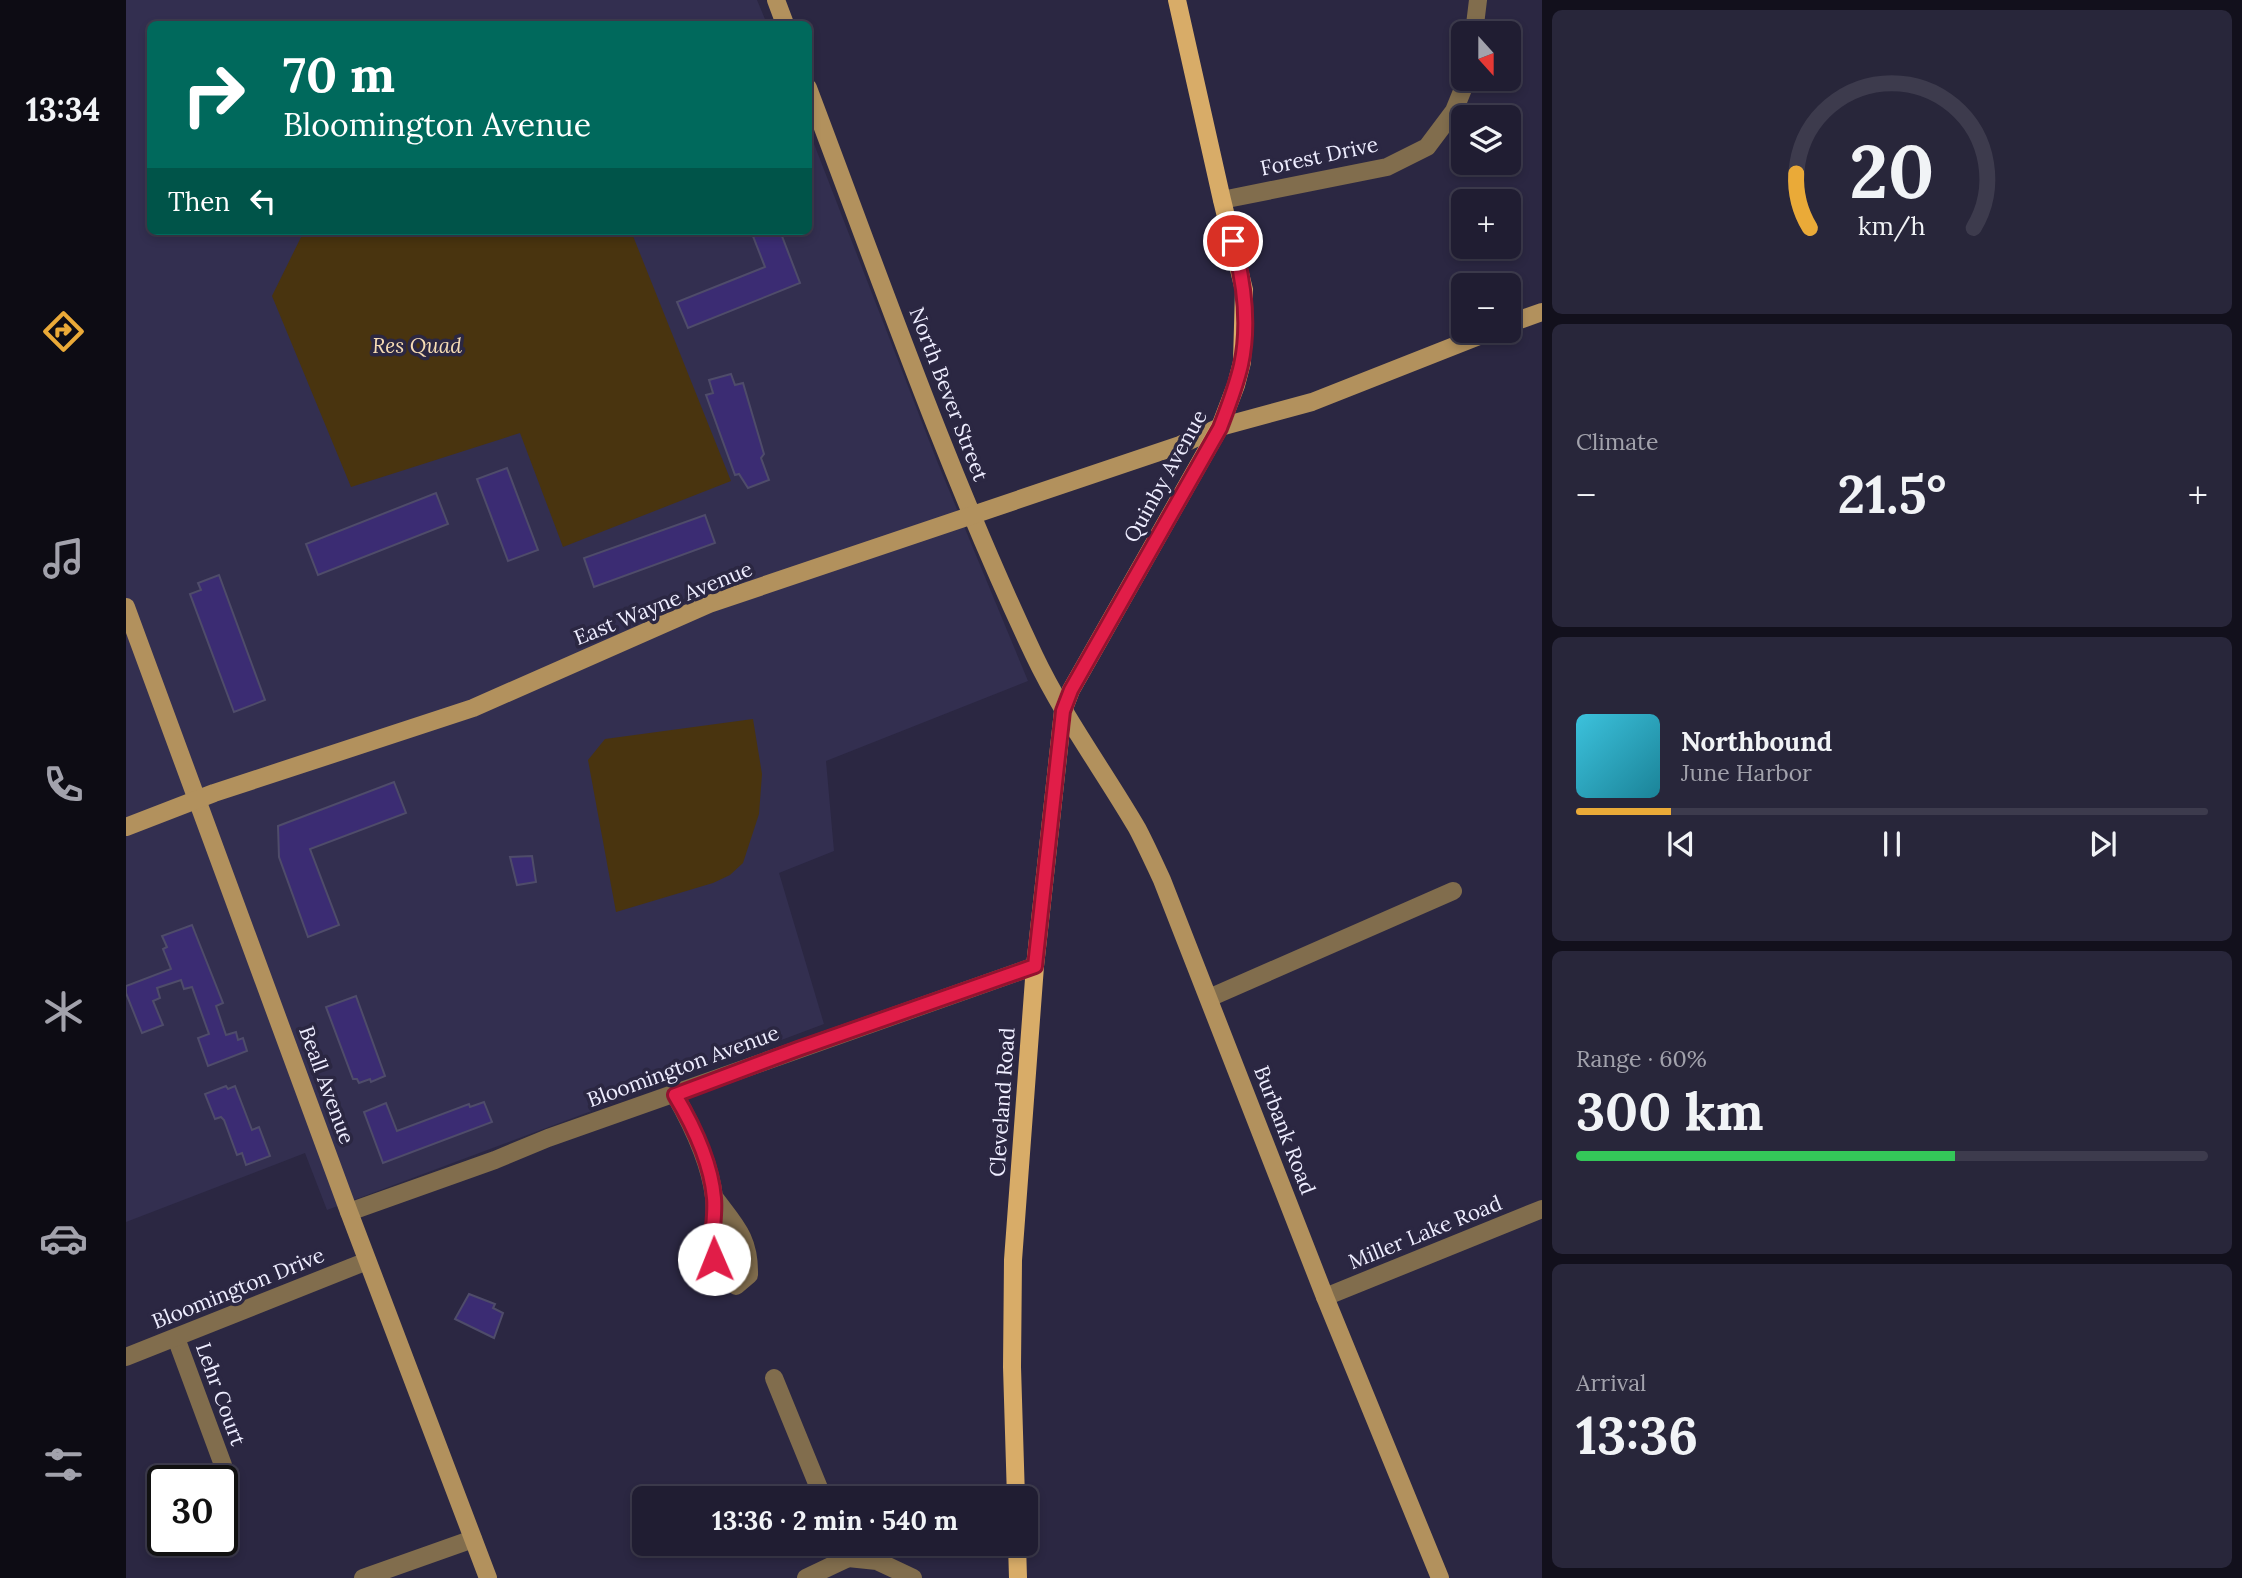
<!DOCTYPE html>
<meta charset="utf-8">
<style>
:root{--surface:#201d32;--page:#28263a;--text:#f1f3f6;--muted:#a2a2ac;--line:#3d3b4d;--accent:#eaaa38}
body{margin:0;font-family:Lora,serif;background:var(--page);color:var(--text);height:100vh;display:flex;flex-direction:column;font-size:26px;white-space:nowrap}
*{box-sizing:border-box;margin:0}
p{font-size:23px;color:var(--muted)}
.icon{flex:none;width:38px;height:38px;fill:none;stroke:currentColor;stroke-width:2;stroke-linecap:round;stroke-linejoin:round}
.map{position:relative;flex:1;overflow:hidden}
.side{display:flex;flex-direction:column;gap:10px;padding:10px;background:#12101c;width:700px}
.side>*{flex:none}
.banner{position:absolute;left:21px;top:21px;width:665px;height:214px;border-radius:10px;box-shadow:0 4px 10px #0003,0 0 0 2px var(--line);background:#00695c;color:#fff;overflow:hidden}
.needle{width:46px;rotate:159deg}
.buttons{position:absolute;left:1325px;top:21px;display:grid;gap:14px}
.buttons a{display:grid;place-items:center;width:70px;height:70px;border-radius:10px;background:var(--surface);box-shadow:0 4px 10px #0003,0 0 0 2px var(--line);font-size:35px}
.speed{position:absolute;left:21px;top:1465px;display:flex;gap:14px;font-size:35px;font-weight:700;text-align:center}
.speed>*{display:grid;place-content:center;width:91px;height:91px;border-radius:50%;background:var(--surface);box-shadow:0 4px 10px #0003,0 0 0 2px var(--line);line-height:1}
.speed .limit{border:4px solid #111;border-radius:10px;background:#fff;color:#111}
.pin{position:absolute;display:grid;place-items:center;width:60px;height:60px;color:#fff;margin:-30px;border:4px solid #fff;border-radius:50%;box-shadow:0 2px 7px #0007}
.me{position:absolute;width:77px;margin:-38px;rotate:359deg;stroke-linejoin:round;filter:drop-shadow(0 0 5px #0008)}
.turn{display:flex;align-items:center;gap:24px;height:147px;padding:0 21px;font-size:32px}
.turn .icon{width:91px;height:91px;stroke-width:2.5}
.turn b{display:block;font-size:49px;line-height:60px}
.then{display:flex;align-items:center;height:66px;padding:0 21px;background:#0003;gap:14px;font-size:26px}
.big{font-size:52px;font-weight:800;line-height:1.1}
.side .card{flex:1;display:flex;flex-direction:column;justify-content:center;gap:10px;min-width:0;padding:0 24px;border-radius:10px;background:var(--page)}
.side .dial{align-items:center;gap:0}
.dial svg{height:182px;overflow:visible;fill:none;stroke:var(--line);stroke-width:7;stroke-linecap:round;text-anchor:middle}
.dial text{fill:var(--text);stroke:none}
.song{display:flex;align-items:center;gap:21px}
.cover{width:84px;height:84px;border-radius:10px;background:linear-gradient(135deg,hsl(190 70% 55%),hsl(190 70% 35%))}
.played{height:7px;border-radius:4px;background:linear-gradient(90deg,var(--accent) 15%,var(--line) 15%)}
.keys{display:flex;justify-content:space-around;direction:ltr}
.heat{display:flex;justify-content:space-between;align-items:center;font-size:38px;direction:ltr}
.charge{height:10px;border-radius:5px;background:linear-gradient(90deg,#34c759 60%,var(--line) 0)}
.trip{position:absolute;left:506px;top:1486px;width:406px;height:70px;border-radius:10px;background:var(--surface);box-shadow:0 4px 10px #0003,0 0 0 2px var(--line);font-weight:800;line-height:70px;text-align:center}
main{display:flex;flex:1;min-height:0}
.tab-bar{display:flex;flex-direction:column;width:126px;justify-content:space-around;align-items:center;background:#0d0c14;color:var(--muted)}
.tab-bar .icon{width:49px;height:49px}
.tab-bar .active{color:var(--accent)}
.tab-bar b{font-size:32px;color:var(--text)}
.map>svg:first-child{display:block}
</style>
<main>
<nav class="tab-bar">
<b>13:34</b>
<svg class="icon active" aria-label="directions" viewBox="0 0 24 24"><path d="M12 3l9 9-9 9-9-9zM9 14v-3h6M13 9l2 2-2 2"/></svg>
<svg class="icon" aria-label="music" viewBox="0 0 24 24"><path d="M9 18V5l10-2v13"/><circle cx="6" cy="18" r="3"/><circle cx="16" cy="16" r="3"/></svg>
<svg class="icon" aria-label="phone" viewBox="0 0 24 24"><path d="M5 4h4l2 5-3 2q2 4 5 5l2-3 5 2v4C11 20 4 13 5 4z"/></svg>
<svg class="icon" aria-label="climate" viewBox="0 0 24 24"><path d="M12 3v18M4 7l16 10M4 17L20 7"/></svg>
<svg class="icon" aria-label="car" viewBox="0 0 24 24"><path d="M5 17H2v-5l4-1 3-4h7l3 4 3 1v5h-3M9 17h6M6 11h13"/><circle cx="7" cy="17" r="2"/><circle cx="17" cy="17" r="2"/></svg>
<svg class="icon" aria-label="filters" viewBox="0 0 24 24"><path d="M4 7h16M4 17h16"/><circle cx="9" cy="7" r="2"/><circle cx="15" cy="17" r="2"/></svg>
</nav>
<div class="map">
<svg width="1416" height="1578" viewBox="0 0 1416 1578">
<rect width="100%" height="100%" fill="#2b2742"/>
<path fill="#332f50" d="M 0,0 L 631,0 L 641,24 L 24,24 L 24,231 L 682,231 L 683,131 L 811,461 L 902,681 L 700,761 L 708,851 L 653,873 L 698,1024 L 201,1210 L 179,1153 L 0,1222 Z"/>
<g fill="#49340f">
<path d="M 178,231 L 505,231 L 605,481 L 437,547 L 394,433 L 225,487 L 146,296 Z"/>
<path d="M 627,719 L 636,774 L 633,814 L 617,863 L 604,875 L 587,883 L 490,912 L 462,760 L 479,739 Z"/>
</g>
<g fill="#3b2c73" stroke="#4f4c6a" stroke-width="2">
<path d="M 625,231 L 654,231 L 674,283 L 562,328 L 551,302 L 639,267 Z"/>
<path d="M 605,374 L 609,385 L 617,383 L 638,454 L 635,458 L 643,480 L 622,488 L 613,474 L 609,475 L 580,395 L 587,393 L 583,380 Z"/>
<path d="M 381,468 L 412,550 L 382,561 L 351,479 Z"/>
<path d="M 310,493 L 322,524 L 192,575 L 180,544 Z"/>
<path d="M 579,515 L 589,543 L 468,587 L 458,558 Z"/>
<path d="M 93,575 L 139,700 L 108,712 L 64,594 L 75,590 L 72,583 Z"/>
<path d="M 268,782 L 280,813 L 184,849 L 213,925 L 182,937 L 153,857 L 152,826 Z"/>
<path d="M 406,856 L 410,882 L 391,885 L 384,857 Z"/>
<path d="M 66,925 L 97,1003 L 90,1006 L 100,1035 L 110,1032 L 112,1040 L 117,1038 L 121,1051 L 82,1066 L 72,1038 L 83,1034 L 66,987 L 58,989 L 55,980 L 31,988 L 34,998 L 27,1001 L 37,1025 L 16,1033 L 0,993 L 0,986 L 45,969 L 37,949 L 41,947 L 36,936 Z"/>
<path d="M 230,996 L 259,1076 L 245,1082 L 244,1079 L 233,1083 L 231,1079 L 227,1079 L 200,1007 Z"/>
<path d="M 100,1086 L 102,1089 L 109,1086 L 126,1130 L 133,1127 L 144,1156 L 120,1165 L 116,1153 L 111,1155 L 98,1120 L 95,1117 L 89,1119 L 79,1094 Z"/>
<path d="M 358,1102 L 366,1122 L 257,1163 L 238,1112 L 260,1103 L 271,1131 L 343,1104 L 344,1107 Z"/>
<path d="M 343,1294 L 369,1304 L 367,1308 L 377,1313 L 368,1338 L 329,1319 Z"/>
</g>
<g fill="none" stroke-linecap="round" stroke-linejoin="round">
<g stroke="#816d4d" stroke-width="18">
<path d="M 1348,33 L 1352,0"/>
<path d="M 1096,200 L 1261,167 L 1301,147 L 1328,111 L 1341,79"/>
<path d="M 1083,998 L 1327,891"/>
<path d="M 549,1095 C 566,1125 584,1162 588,1197 C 593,1238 571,1253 610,1286 L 623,1275 C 624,1238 609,1225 588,1197"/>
<path d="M 223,1212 L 369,1160 L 422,1138 L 909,966"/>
<path d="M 1199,1297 L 1416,1209"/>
<path d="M 50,1338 L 97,1465"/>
<path d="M 0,1357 L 241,1261"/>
<path d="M 648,1378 L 697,1498"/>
<path d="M 722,1558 L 751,1561 L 787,1578"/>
<path d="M 237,1578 L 347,1539"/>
<path d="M 680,1578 L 722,1558 L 716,1544"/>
</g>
<g stroke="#b2915d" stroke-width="18">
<path d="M 650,0 L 659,24"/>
<path d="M 682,88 C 754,278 821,471 908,655 C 937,716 977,770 1011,828 C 1020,845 1028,863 1036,880 L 1199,1297 L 1314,1578"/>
<path d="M 1382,324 L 1416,312"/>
<path d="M 0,607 L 223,1212 L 362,1578"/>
<path d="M 0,827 L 88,793 L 347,708 L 583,604 L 1054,445 L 1094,427 L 1186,402 L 1366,331"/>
</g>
<g stroke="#d8ac68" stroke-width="18">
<path d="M 890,1498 L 886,1367 L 887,1260 L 909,966 L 937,711 L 945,690 L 1094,427 L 1110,385 L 1116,362 L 1118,290 L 1096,200 L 1051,0"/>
<path d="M 891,1544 L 892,1578"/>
</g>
</g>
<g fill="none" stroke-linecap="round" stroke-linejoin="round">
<g stroke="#92132f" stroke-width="18">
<path id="route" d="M 588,1259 C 583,1238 590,1220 588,1198 C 585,1163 567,1125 549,1095 L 672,1049 L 909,966 L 937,711 L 945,690 L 1094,428 C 1102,407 1110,387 1115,365 C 1124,324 1118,281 1107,241"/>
</g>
<use href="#route" stroke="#e11d48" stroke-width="12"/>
</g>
<g text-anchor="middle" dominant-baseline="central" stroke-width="7" stroke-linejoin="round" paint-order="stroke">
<g font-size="21" fill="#eeedff" stroke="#2b2742">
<text transform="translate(1193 156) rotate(-12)">Forest Drive</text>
<text transform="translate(823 394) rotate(69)">North Bever Street</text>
<text transform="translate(1039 476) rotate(-61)">Quinby Avenue</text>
<text transform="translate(537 603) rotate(-22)">East Wayne Avenue</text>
<text transform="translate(557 1066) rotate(-20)">Bloomington Avenue</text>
<text transform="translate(201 1085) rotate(70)">Beall Avenue</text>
<text transform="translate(876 1102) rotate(-86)">Cleveland Road</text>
<text transform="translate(1159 1130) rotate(69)">Burbank Road</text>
<text transform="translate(1299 1232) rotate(-22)">Miller Lake Road</text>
<text transform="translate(112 1288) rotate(-22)">Bloomington Drive</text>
<text transform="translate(95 1394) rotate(70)">Lehr Court</text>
</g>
<g font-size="21" font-style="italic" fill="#f5dbb4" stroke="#2b2742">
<text x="291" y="345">Res Quad</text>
</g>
</g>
</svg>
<div class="buttons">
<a><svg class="needle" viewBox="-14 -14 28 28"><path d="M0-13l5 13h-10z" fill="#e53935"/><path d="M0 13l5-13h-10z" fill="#a2a2ac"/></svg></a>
<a><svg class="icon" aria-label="layers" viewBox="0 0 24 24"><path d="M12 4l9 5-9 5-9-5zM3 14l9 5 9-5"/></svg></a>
<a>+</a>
<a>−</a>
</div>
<div class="speed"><div class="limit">30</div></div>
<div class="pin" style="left:1107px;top:241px;background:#d93025"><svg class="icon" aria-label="arrive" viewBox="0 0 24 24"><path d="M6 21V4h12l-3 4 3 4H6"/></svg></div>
<svg class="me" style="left:588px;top:1259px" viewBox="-20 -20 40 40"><circle r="19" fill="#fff"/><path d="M0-13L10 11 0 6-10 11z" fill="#e11d48"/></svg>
<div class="trip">13:36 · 2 min · 540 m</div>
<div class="banner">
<div class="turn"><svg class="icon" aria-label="right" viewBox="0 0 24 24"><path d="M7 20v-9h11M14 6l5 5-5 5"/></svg><div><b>70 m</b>Bloomington Avenue</div></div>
<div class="then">Then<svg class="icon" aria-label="left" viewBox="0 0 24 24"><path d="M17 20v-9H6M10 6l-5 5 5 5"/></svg></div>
</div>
</div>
<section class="side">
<div class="card dial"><svg viewBox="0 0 100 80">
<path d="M14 69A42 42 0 1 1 86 69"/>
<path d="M14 69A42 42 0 0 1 8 45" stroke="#eaaa38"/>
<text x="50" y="56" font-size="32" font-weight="700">20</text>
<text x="50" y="72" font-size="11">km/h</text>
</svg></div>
<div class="card"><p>Climate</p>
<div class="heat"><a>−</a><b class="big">21.5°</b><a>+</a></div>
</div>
<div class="card">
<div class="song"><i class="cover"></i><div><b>Northbound</b><p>June Harbor</p></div></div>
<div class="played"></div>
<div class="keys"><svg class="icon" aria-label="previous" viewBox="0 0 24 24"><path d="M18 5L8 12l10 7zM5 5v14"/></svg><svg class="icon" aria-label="pause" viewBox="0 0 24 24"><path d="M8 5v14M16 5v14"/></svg><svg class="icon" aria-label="next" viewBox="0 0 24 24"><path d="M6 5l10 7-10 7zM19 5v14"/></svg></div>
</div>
<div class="card"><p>Range · 60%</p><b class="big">300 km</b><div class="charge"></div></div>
<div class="card"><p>Arrival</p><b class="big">13:36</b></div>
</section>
</main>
